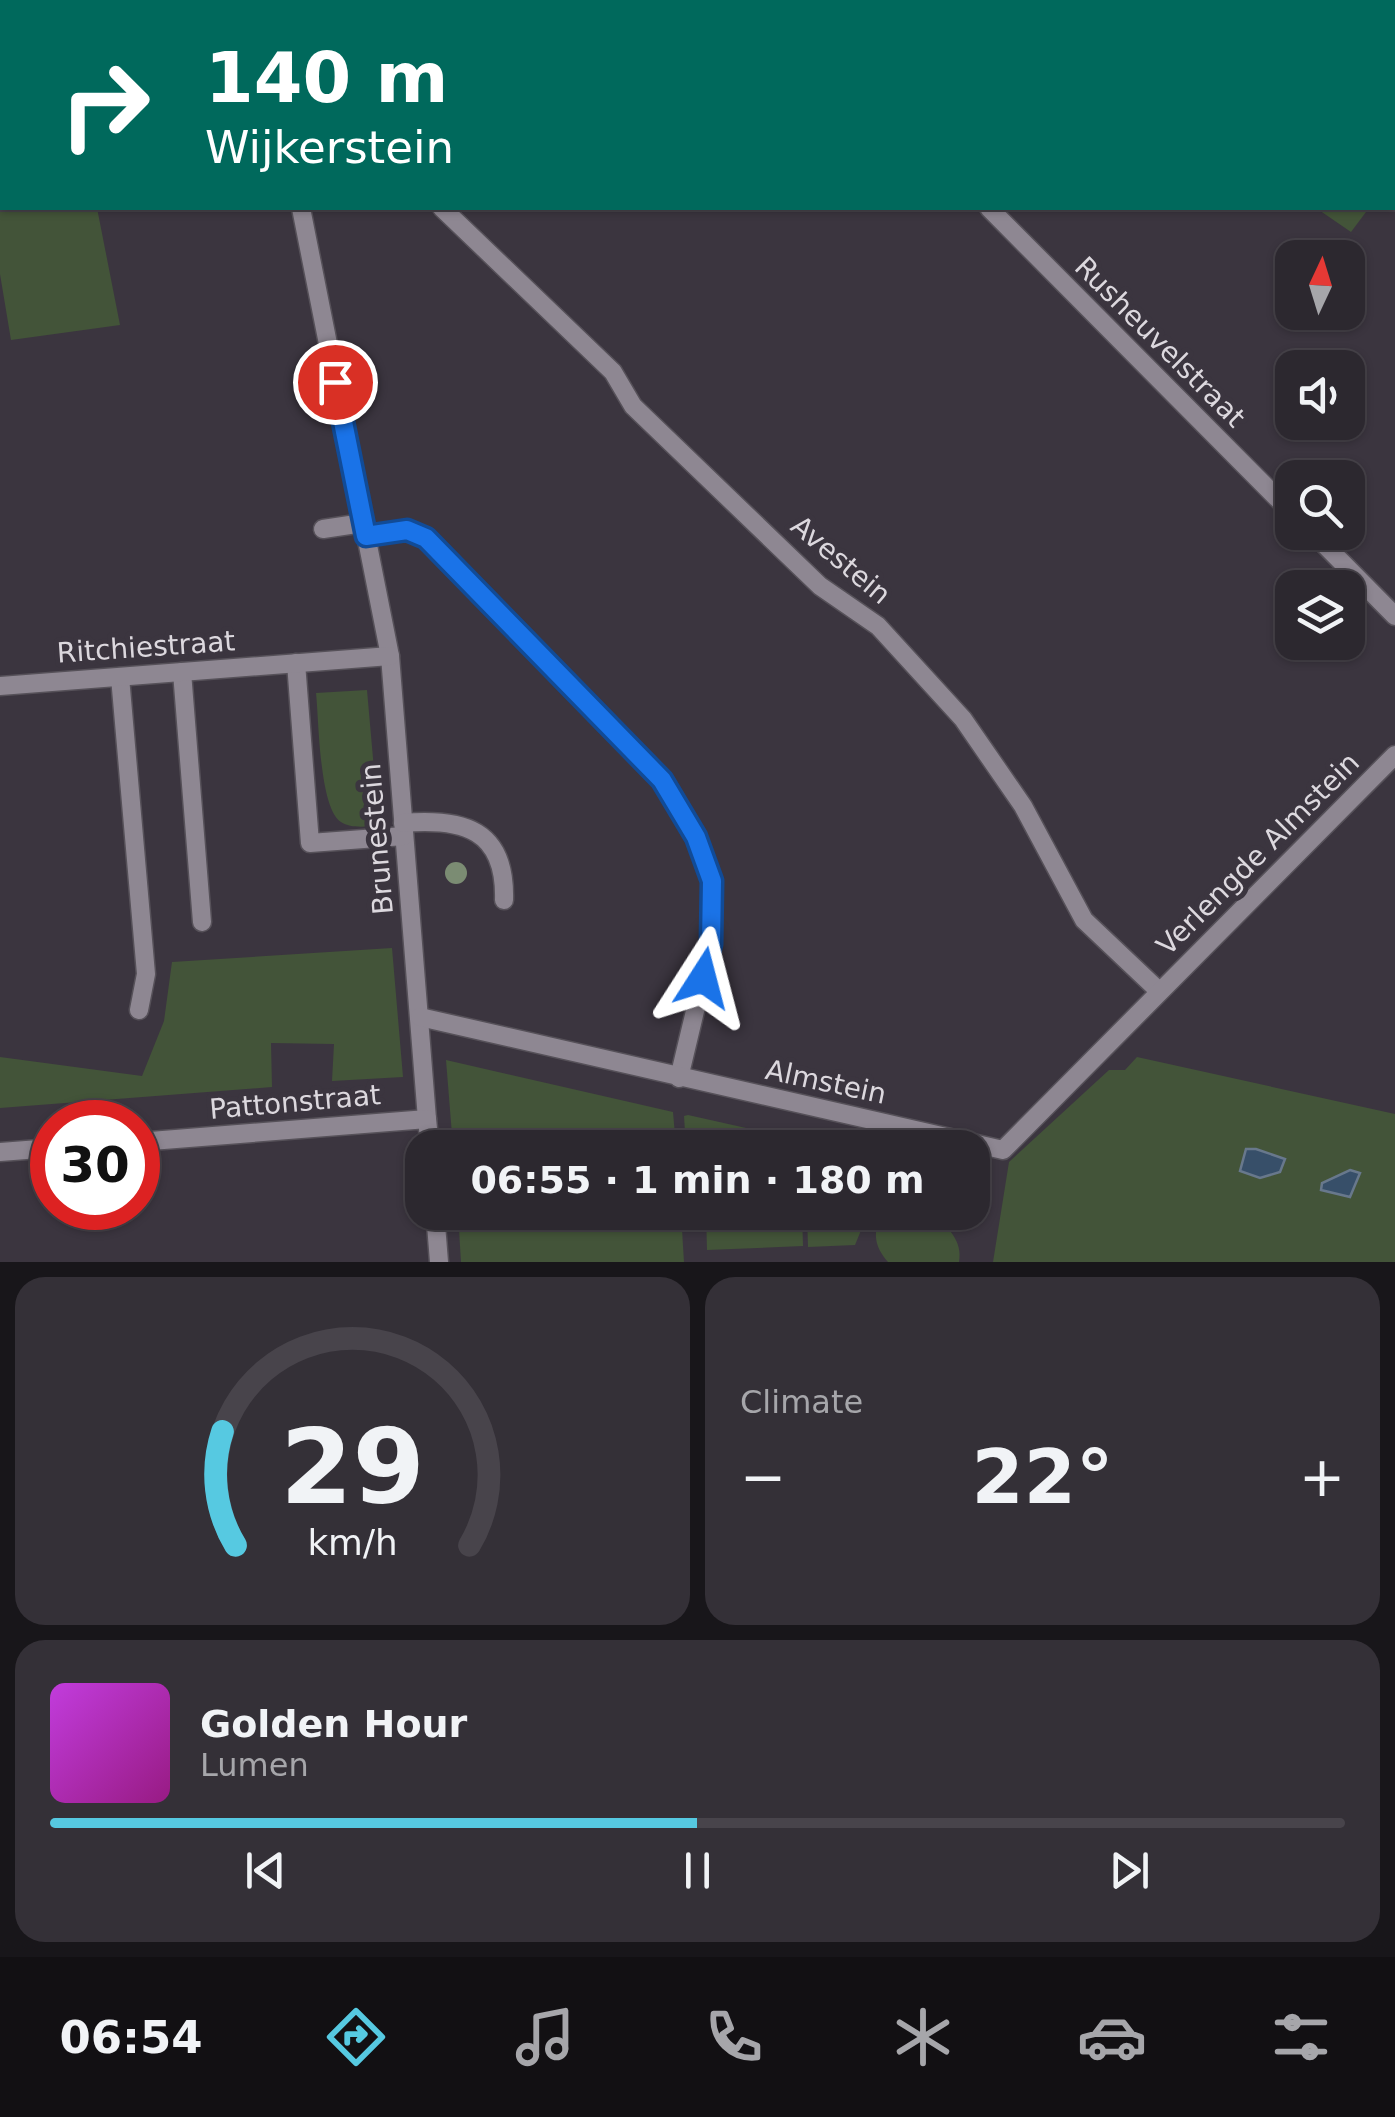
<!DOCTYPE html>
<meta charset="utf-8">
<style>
:root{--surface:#2c282f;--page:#343037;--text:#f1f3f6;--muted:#a6a6aa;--line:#48444b;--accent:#56c9e1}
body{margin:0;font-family:"DejaVu Sans",sans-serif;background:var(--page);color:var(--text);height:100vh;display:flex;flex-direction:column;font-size:38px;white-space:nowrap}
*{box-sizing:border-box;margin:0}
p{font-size:32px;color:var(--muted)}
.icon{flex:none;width:55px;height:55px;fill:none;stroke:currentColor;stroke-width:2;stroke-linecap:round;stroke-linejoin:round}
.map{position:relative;height:1262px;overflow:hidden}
.drawer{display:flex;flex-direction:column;gap:15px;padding:15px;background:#18161a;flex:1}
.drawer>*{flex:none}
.hud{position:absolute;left:0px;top:0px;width:1395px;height:210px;box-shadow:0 2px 8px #0004,0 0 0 2px var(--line);background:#00695c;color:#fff;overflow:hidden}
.needle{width:65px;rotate:4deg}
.tools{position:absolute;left:1275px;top:240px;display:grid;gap:20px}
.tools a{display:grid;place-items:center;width:90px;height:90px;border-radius:20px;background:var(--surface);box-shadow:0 2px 8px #0004,0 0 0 2px var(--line);font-size:50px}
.speed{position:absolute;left:30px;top:1100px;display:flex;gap:20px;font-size:50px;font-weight:700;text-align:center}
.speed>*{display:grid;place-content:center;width:130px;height:130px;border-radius:50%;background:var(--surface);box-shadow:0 2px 8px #0004,0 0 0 2px var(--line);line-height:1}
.speed .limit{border:15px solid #d22;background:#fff;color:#111}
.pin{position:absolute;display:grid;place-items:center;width:85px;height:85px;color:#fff;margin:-42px;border:5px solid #fff;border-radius:50%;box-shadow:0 2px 10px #0007}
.me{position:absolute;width:110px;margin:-55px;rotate:9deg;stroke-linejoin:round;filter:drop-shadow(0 0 8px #0008)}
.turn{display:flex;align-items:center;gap:35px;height:210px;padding:0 40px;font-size:45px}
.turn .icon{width:130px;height:130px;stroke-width:2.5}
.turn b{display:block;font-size:70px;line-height:85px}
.big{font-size:75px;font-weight:700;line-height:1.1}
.drawer .widget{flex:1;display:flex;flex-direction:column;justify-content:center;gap:15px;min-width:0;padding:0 35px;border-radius:30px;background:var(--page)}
.drawer .dial{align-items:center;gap:0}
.dial svg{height:260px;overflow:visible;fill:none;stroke:var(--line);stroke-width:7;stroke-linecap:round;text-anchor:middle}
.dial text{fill:var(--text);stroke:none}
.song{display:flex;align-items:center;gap:30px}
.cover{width:120px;height:120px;border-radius:15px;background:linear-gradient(135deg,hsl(290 70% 55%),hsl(310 70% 35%))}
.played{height:10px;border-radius:5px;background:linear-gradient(90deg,var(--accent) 50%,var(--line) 50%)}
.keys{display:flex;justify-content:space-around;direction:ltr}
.heat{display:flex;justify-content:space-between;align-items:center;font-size:55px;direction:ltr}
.drawer .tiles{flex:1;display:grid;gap:15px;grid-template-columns:1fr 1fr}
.widget:last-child{grid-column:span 2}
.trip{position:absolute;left:405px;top:1130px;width:585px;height:100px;border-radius:30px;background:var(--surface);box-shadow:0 2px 8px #0004,0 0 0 2px var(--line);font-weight:700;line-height:100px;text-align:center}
.tab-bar{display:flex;height:160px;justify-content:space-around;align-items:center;background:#121013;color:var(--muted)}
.tab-bar .icon{width:70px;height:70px}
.tab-bar .current{color:var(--accent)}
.tab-bar b{font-size:45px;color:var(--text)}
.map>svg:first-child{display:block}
</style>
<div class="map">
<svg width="1395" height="1262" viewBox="0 0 1395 1262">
<rect width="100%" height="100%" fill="#3b353f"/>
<g fill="#435439">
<path d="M 0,12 L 2,208 L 97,208 L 120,325 L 11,340 L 0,274 Z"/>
<path d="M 1316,208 L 1369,208 L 1351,232 Z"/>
<path d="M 367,690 L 379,826 C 367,826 351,829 341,822 C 319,808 319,720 316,693 Z"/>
<path d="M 392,948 L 403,1077 L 332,1081 L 334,1044 L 271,1043 L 272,1087 L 0,1108 L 0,1057 L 142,1076 L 164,1021 L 172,962 Z"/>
<path d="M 1137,1057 L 1395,1114 L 1395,1262 L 993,1262 L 1009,1162 L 1109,1070 L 1125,1070 Z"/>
<path d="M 446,1060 L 673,1112 L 676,1147 L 453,1147 Z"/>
<path d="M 688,1115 L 831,1147 L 686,1147 L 684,1116 Z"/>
<path d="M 458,1213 L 681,1213 L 684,1262 L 461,1262 Z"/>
<path d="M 706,1213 L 802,1213 L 803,1246 L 707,1250 Z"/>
<path d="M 807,1213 L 807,1212 L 868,1213 L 855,1245 L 808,1247 Z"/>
<path d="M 883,1213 L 934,1213 C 948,1228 963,1241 959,1262 L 888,1262 C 874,1246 872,1231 883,1213 Z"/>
</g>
<g fill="#374f69" stroke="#68788c" stroke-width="2.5">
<path d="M 1246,1149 L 1256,1149 L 1285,1159 L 1280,1172 L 1260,1178 L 1240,1171 Z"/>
<path d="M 1350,1170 L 1360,1173 L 1350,1197 L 1321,1190 L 1322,1183 Z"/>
</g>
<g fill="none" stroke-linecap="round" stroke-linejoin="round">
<g stroke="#565159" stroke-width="21">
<g id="minor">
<path d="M 266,0 L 266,2"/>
<path d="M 777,0 L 780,2"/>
<path d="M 301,208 L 390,656 L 427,1119"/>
<path d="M 442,208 L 613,372 L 633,406 L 820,586 L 878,626 L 963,719 L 1023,806 L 1084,920 L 1159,991"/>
<path d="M 989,208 L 1292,513"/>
<path d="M 323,529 L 363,523"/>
<path d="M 1312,532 L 1395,616"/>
<path d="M 366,536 L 407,530 L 426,538 L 661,780 L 696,837 L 712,881 L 711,944 L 679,1078"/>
<path d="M 296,663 L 310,843 L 404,836"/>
<path d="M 182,672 L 202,922"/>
<path d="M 120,677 L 146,974 L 139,1010"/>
<path d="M 0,686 L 390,656"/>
<path d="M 403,823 C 463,818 506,829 504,900"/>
<path d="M 420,1017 L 1003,1150 L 1395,755"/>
<path d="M 138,1142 L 427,1119 L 430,1148"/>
<path d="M 0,1152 L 52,1148"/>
<path d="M 435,1212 L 439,1262"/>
</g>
</g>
<use href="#minor" stroke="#8e8792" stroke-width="18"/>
</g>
<circle fill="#7b8c73" cx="456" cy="873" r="11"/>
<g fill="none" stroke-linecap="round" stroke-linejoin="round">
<g stroke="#114b97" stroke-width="25">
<path id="route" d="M 335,382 L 366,536 L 407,530 L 426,538 L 662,780 L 696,837 L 712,881 L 711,944 L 703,978"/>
</g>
<use href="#route" stroke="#1a73e8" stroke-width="18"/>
</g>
<g text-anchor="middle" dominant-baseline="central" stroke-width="10" stroke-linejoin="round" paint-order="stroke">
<g font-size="28" fill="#dcd8de" stroke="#3b353f">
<text transform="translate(1160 342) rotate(45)">Rusheuvelstraat</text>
<text transform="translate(841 560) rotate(40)">Avestein</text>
<text transform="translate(146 647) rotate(-4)">Ritchiestraat</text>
<text transform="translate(377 839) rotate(-95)">Brunestein</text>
<text transform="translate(1258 854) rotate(-45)">Verlengde Almstein</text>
<text transform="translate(826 1082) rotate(12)">Almstein</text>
<text transform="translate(295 1102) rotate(-5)">Pattonstraat</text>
</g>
</g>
</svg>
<div class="tools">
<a><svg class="needle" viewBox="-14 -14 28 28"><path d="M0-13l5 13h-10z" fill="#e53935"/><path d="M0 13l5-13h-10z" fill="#a6a6aa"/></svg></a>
<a><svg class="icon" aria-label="sound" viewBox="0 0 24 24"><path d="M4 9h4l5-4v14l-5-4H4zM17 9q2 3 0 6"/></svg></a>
<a><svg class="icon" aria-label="search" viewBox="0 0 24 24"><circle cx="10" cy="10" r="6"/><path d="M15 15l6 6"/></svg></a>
<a><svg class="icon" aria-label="layers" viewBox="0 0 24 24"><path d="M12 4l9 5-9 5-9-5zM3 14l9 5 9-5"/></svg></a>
</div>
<div class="speed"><div class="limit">30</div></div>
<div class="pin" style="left:335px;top:382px;background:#d93025"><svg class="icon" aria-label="arrive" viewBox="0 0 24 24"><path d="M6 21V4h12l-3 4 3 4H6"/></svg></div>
<svg class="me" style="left:703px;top:978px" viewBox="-20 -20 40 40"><path d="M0-17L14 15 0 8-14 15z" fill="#1a73e8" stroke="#fff" stroke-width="4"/></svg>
<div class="trip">06:55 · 1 min · 180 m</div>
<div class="hud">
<div class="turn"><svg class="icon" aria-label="right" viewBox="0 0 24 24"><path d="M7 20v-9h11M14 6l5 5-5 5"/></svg><div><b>140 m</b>Wijkerstein</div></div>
</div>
</div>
<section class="drawer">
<div class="tiles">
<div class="widget dial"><svg viewBox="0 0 100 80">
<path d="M14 69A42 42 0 1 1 86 69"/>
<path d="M14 69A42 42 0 0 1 10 34" stroke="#56c9e1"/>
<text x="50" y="56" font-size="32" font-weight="700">29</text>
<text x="50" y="72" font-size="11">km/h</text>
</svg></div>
<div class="widget"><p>Climate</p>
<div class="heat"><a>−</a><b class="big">22°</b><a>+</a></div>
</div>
<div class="widget">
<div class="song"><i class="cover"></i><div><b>Golden Hour</b><p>Lumen</p></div></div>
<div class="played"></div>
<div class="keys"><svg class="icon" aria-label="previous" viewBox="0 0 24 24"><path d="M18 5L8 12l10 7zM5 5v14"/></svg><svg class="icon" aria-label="pause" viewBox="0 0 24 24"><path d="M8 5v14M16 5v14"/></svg><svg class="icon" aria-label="next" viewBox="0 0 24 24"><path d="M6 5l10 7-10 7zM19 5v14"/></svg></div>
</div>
</div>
</section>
<nav class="tab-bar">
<b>06:54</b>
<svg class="icon current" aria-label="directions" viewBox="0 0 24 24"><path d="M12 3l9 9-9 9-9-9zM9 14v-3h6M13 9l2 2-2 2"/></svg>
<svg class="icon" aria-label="music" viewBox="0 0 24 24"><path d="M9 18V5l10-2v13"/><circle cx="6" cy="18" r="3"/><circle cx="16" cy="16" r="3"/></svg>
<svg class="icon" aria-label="phone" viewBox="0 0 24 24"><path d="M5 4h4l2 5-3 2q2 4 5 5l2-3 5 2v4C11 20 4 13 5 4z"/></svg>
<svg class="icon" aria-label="climate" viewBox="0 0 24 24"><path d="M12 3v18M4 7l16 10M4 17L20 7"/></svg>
<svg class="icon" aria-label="car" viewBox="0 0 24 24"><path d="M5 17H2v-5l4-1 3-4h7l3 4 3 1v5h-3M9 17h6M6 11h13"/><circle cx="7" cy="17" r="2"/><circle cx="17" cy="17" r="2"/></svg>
<svg class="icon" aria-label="filters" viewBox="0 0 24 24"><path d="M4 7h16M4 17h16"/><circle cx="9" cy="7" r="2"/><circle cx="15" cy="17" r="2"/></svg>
</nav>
